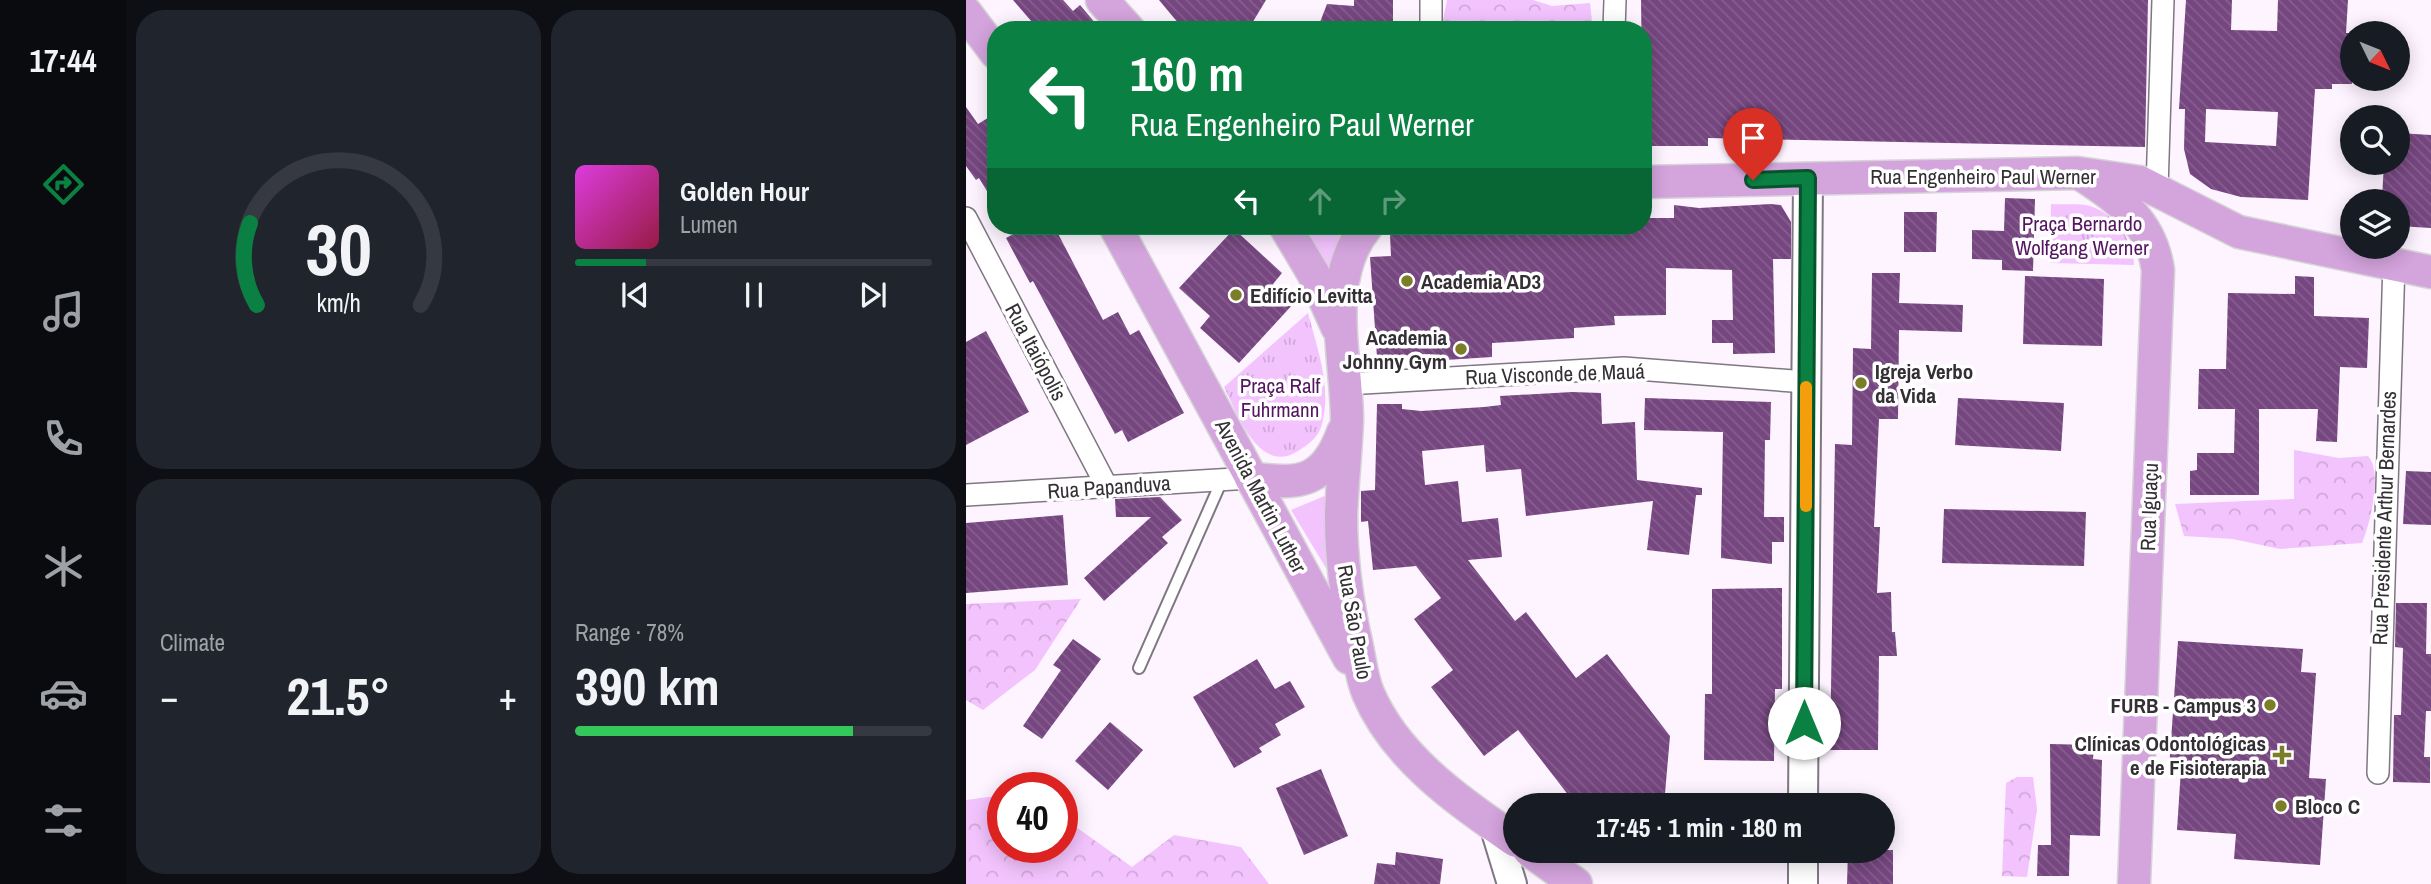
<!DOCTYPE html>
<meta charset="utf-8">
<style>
:root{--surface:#171b24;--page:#20242c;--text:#f1f3f6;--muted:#9ea1a6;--line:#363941;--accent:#0b8043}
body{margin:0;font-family:"Archivo Narrow",sans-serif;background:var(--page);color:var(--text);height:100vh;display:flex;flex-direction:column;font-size:26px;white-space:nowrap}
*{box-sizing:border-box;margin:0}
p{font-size:23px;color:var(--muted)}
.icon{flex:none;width:38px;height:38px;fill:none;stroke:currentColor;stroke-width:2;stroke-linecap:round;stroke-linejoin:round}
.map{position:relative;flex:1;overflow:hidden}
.drawer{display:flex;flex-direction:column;gap:10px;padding:10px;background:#0d0f14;width:840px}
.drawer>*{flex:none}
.hud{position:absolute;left:21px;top:21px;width:665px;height:214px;border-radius:28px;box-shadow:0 4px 18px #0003;background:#0b8043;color:#fff;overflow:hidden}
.needle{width:46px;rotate:133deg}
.buttons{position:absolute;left:1374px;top:21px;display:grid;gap:14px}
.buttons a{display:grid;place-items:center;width:70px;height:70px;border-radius:50%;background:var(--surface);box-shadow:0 4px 18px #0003;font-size:35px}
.speed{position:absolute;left:21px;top:772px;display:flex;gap:14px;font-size:35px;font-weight:700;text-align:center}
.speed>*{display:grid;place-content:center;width:91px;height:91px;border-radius:50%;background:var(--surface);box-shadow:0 4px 18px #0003;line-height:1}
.speed .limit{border:10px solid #d22;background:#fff;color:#111}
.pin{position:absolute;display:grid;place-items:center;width:60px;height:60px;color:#fff;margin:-72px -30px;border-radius:50% 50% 50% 0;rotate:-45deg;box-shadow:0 0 7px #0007}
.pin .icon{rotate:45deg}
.me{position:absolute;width:77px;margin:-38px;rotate:0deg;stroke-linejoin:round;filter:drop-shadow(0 0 5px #0008)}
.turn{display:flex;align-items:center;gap:24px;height:147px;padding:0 28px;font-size:32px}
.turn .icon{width:91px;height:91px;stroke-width:2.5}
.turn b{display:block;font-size:49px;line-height:60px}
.lanes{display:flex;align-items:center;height:66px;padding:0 28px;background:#0003;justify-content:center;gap:35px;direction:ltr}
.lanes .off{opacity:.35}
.big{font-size:52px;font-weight:800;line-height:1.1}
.drawer .card{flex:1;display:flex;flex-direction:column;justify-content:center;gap:10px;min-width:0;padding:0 24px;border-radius:28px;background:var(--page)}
.drawer .dial{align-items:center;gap:0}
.dial svg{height:182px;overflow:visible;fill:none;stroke:var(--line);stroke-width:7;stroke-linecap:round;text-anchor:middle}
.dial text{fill:var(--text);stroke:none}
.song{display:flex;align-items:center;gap:21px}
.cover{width:84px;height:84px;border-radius:10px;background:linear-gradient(135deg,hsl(300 70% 55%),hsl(340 70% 35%))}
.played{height:7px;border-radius:4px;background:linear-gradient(90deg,var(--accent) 20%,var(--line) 20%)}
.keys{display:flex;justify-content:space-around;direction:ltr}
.heat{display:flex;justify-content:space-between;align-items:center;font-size:38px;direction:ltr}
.charge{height:10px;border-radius:5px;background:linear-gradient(90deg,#34c759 78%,var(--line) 0)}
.drawer .tiles{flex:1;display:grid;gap:10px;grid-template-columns:repeat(2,1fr)}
.trip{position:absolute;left:537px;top:793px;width:392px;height:70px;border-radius:35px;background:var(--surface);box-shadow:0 4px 18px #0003;font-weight:800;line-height:70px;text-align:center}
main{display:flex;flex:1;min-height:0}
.tab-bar{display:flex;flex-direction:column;width:126px;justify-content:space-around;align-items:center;background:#090b0e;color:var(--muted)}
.tab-bar .icon{width:49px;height:49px}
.tab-bar .active{color:var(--accent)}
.tab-bar b{font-size:32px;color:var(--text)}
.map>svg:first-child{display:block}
</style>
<main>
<nav class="tab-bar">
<b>17:44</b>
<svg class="icon active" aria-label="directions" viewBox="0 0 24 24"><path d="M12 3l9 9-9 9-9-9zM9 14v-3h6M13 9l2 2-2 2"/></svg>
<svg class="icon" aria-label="music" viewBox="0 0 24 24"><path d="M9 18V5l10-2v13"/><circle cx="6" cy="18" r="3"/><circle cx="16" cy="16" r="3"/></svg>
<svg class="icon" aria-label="phone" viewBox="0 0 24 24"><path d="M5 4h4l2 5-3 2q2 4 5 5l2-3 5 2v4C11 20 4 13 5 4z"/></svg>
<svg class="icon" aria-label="climate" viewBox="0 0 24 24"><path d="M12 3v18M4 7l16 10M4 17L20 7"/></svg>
<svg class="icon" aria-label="car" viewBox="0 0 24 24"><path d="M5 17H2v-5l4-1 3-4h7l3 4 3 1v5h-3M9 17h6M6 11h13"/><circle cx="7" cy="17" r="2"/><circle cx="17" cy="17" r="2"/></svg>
<svg class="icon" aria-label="filters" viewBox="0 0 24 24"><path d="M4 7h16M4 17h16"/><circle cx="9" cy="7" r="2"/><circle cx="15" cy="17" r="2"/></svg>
</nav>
<section class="drawer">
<div class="tiles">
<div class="card dial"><svg viewBox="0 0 100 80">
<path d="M14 69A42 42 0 1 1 86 69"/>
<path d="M14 69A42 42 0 0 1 11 33" stroke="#0b8043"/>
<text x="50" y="56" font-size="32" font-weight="700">30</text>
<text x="50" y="72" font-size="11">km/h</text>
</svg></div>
<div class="card">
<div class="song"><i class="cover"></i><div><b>Golden Hour</b><p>Lumen</p></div></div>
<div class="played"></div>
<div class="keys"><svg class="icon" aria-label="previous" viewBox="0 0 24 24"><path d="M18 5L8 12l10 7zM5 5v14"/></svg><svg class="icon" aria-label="pause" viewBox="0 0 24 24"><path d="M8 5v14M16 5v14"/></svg><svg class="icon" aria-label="next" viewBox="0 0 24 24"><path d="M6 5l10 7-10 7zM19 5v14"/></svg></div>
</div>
<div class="card"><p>Climate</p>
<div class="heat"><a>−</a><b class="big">21.5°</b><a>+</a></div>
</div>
<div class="card"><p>Range · 78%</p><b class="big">390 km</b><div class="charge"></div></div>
</div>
</section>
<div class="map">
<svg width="1465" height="884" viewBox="0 0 1465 884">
<defs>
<pattern id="forest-crowns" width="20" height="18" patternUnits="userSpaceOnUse" patternTransform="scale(1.75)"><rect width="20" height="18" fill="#f3c3fd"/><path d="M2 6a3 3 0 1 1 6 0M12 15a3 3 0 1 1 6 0" fill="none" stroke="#d1a8d9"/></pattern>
<pattern id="park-tufts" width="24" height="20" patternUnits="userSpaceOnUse" patternTransform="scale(1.75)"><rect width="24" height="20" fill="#f3c3fd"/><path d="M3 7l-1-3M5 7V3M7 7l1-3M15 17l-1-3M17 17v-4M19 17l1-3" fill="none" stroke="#d1a8d9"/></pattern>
<pattern id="building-back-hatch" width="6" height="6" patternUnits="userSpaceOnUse" patternTransform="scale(1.75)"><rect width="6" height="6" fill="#764680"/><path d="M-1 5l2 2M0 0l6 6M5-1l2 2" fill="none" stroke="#855f8d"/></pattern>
</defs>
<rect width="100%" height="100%" fill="#fdf4ff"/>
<g fill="#f3c3fd">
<path d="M 334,226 L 386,226 L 364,289 Z"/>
<path d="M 361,495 L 360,568 L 325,510 Z"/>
</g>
<g fill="url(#forest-crowns)">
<path d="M 481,0 L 567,0 L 586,6 L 624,3 L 627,30 L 475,30 Z"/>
<path d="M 1328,450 L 1373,458 L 1402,456 C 1417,472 1404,524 1396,543 L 1314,549 L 1267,539 L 1218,536 L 1209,504 L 1328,499 Z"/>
<path d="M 115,599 L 69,670 L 17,710 L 0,700 L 0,604 Z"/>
<path d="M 1051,777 L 1067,777 L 1071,809 L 1061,877 L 1036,876 L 1040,783 Z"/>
<path d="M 37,795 L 37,847 L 96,847 L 96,817 L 166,867 L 208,835 L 275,847 L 303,884 L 0,884 L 0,800 Z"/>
</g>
<g fill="url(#park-tufts)">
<path d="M 1085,204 C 1096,205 1112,203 1124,206 C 1149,214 1167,239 1168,265 L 1084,263 Z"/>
<path d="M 342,313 C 351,348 366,387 356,424 C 353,437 343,444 332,451 C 293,476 271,413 258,387 Z"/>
</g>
<g fill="url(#building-back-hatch)" fill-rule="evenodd">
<path d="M 47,0 L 97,0 L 107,11 L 114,5 L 135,30 L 73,30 Z"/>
<path d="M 193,0 L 300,0 L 282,30 L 218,30 Z"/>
<path d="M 388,0 L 427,0 L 427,30 L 351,30 L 361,4 L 388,6 Z"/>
<path d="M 675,0 L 1182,0 L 1179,147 L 742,138 L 742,146 L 677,146 Z"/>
<path d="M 1220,0 L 1266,0 L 1265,30 L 1311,31 L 1312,0 L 1382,0 L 1380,33 L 1386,33 L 1386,84 L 1366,84 L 1366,89 L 1349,89 L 1342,200 L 1275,197 L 1245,189 L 1224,174 L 1218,149 L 1219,109 L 1213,109 ZM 1240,109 L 1312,112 L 1310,146 L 1239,142 Z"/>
<path d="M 0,107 L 12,124 L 30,113 L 30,206 L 13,178 L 10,180 L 0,166 Z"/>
<path d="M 1432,133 L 1465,135 L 1465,228 L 1432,226 L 1433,199 L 1416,198 L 1418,163 L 1432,163 Z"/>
<path d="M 1039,198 L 1069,199 L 1067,271 L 1036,270 L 1036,260 L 1006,259 L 1006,230 L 1038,231 Z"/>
<path d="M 805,204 L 815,205 L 825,222 L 825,259 L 807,259 L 809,353 L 767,354 L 767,343 L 746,343 L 746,320 L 767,320 L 766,270 L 700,268 L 700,315 L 648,316 L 649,325 L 608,328 L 608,338 L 526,343 L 526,357 L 464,361 L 464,354 L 411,357 L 404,257 L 425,256 L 424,235 L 474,233 L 474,226 L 677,226 L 677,218 L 708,218 L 708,205 L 733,208 Z"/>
<path d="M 938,212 L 971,212 L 970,252 L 938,252 Z"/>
<path d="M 63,226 L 88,226 L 137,320 L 152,312 L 164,335 L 173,330 L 218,413 L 162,442 L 156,430 L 149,434 L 67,281 L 64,283 L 40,238 Z"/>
<path d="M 268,229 L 316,273 L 307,284 L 328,303 L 273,363 L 234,328 L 244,316 L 213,288 Z"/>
<path d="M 906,273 L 934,273 L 933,303 L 997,305 L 996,332 L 933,330 L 932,419 L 913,419 L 908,527 L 914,527 L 911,593 L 925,592 L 926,632 L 929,632 L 931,656 L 913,656 L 912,750 L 864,750 L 869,444 L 886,445 L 887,348 L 905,349 Z"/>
<path d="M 1059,276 L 1138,279 L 1136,346 L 1057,344 Z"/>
<path d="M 1329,276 L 1348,277 L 1348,316 L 1403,318 L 1401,368 L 1374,367 L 1371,442 L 1350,441 L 1352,409 L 1293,409 L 1293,495 L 1224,495 L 1224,471 L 1231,470 L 1231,453 L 1268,453 L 1269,409 L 1232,409 L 1233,369 L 1260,369 L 1262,293 L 1329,294 Z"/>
<path d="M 20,331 L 63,412 L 0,445 L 0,342 Z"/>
<path d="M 606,392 L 635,393 L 636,424 L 669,422 L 671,480 L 736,488 L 736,495 L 730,495 L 723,555 L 681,550 L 687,501 L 560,516 L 555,469 L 520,472 L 518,445 L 456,451 L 459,485 L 492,481 L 496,522 L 532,518 L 536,557 L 502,560 L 549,621 L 560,612 L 610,678 L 641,654 L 704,736 L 698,805 L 610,805 L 552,730 L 518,756 L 465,687 L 487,670 L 448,619 L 475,598 L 450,566 L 407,570 L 402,521 L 395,522 L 395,491 L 409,490 L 411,404 L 436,404 L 436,409 L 455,411 L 518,407 L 535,405 L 534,396 Z"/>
<path d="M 679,398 L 805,402 L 804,440 L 799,440 L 798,517 L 818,517 L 818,542 L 806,542 L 806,564 L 755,558 L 757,432 L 678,430 Z"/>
<path d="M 992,398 L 1098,403 L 1095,451 L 989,445 Z"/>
<path d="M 1440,471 L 1465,472 L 1465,525 L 1437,524 Z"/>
<path d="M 194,497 L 216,520 L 196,537 L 202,543 L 138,601 L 118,578 L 185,517 L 150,517 L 149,499 Z"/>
<path d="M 978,509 L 1120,512 L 1118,566 L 976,563 Z"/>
<path d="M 97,515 L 102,585 L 0,593 L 0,523 Z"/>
<path d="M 816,588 L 816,689 L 809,689 L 808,761 L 738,760 L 739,694 L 746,694 L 746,589 Z"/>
<path d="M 1430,603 L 1461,603 L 1460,654 L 1465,654 L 1465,711 L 1460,711 L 1458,757 L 1464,757 L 1464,783 L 1427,782 L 1428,715 L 1435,715 L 1437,648 L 1429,647 Z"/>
<path d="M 107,639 L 135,659 L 76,739 L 57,726 L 95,670 L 87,665 Z"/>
<path d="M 1212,641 L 1337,649 L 1335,672 L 1350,673 L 1343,778 L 1360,779 L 1354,865 L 1268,859 L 1270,834 L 1211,830 L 1215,769 L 1203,769 Z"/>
<path d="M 291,659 L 309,689 L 324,681 L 339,707 L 309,724 L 315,735 L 293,748 L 296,752 L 268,768 L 227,697 Z"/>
<path d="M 144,722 L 177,750 L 142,790 L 109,761 Z"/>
<path d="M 1084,744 L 1128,745 L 1127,759 L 1136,760 L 1134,836 L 1104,835 L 1103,876 L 1071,876 L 1072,845 L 1085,845 Z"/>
<path d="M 355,769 L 382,836 L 338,855 L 310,788 Z"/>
<path d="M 882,850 L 927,850 L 927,884 L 881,884 Z"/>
<path d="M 430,852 L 477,859 L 474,884 L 408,884 L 411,863 L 429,865 Z"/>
</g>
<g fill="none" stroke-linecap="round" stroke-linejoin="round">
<g stroke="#7f7781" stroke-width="14">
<path id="lane" d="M 173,668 L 256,480"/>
</g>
<g stroke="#7f7781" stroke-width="24">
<g id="street">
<path d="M 465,30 L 465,0"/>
<path d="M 648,30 L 649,0"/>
<path d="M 1191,189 L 1197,0"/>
<path d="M 0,218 L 141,487"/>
<path d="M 380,384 L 658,368 L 840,382"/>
<path d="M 0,495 L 285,478"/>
<path d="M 1412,773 L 1428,263"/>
</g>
</g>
<g stroke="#7f7781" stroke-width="32">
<g id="secondary">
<path d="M 837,805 L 842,178"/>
<path d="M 528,825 L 546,884"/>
<path d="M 837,884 L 837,850"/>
</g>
</g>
<g stroke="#d6d5d6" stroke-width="35">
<g id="primary">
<path d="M 136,0 L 163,30"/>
<path d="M 0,13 L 30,53"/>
<path d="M 1116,175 C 1155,200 1185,222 1192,270 L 1168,884"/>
<path d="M 677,182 L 1112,173 L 1174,182 L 1273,232 L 1465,272"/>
<path d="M 149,226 L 383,658"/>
<path d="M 319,226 L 347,273 L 371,327"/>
<path d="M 401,226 C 357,279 381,357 381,420 C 380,452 376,484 375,516 C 375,560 381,603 391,647 C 394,661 396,679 402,693 C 430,759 493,801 550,841"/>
<path d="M 285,478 C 334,486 359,482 377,432"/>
<path d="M 563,850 L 610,884"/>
</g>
</g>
<use href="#lane" stroke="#fff" stroke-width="10"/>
<use href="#street" stroke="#fff" stroke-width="21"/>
<use href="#secondary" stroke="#fff" stroke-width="28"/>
<use href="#primary" stroke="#d4a4dd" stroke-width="32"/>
</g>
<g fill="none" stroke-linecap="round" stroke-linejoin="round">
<g stroke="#07532c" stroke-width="18">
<path id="route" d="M 787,180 L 842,178 L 838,723"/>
</g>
<use href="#route" stroke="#0b8043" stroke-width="12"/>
<path stroke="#f59e0b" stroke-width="12" d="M 840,506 L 840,387"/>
</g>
<g fill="#7c7e27" stroke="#fff" stroke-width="2.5">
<circle cx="441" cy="281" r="7"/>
<circle cx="270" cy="295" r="7"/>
<circle cx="495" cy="349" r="7"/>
<circle cx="895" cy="383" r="7"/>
<circle cx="1304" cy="705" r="7"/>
<path d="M1312.5 744.5h7v7h7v7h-7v7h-7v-7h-7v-7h7z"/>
<circle cx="1315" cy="806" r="7"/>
</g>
<g text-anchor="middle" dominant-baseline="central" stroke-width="7" stroke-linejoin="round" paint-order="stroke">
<g font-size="21" fill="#332f34" stroke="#fff">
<text x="1017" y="176">Rua Engenheiro Paul Werner</text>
<text transform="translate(70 352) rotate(62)">Rua Itaiópolis</text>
<text transform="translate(589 374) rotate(-2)">Rua Visconde de Mauá</text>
<text transform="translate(143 487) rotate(-4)">Rua Papanduva</text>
<text transform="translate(295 496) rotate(62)">Avenida Martin Luther</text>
<text transform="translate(1183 507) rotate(-88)">Rua Iguaçu</text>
<text transform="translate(1418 518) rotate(-88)">Rua Presidente Arthur Bernardes</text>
<text transform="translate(389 622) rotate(80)">Rua São Paulo</text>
</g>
<g font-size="21" fill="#551561" stroke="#fff">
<text x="1116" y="223">Praça Bernardo<tspan x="1116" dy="24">Wolfgang Werner</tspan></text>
<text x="314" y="385">Praça Ralf<tspan x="314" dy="24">Fuhrmann</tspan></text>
</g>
<g font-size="21" font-weight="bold" fill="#332f34" stroke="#fff" text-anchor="start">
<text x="455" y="281">Academia AD3</text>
<text x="284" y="295">Edifício Levitta</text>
<text x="481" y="337" text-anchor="end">Academia<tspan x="481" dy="24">Johnny Gym</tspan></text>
<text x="909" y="371">Igreja Verbo<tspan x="909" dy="24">da Vida</tspan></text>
<text x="1290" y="705" text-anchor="end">FURB - Campus 3</text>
<text x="1300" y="743" text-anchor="end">Clínicas Odontológicas<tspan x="1300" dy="24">e de Fisioterapia</tspan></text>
<text x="1329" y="806">Bloco C</text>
</g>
</g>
</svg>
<div class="buttons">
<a><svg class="needle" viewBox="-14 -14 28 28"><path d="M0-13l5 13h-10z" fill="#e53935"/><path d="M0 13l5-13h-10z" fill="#9ea1a6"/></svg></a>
<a><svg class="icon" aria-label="search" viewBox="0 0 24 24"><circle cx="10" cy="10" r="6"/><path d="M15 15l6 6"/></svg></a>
<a><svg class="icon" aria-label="layers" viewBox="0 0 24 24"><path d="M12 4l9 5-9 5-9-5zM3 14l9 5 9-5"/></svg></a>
</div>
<div class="speed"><div class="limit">40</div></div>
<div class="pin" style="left:787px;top:180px;background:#d93025"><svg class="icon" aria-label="arrive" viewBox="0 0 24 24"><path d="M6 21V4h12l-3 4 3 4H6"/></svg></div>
<svg class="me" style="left:838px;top:723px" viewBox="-20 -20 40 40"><circle r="19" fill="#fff"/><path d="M0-13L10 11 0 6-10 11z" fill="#0b8043"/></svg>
<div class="trip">17:45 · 1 min · 180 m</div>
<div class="hud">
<div class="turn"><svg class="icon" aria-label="left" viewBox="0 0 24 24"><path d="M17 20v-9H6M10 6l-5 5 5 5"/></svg><div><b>160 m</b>Rua Engenheiro Paul Werner</div></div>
<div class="lanes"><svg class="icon" aria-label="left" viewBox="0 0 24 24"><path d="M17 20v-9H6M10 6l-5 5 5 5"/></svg><svg class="icon off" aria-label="ahead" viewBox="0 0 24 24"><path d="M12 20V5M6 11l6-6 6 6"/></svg><svg class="icon off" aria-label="right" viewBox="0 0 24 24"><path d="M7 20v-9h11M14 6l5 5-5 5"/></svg></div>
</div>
</div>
</main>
